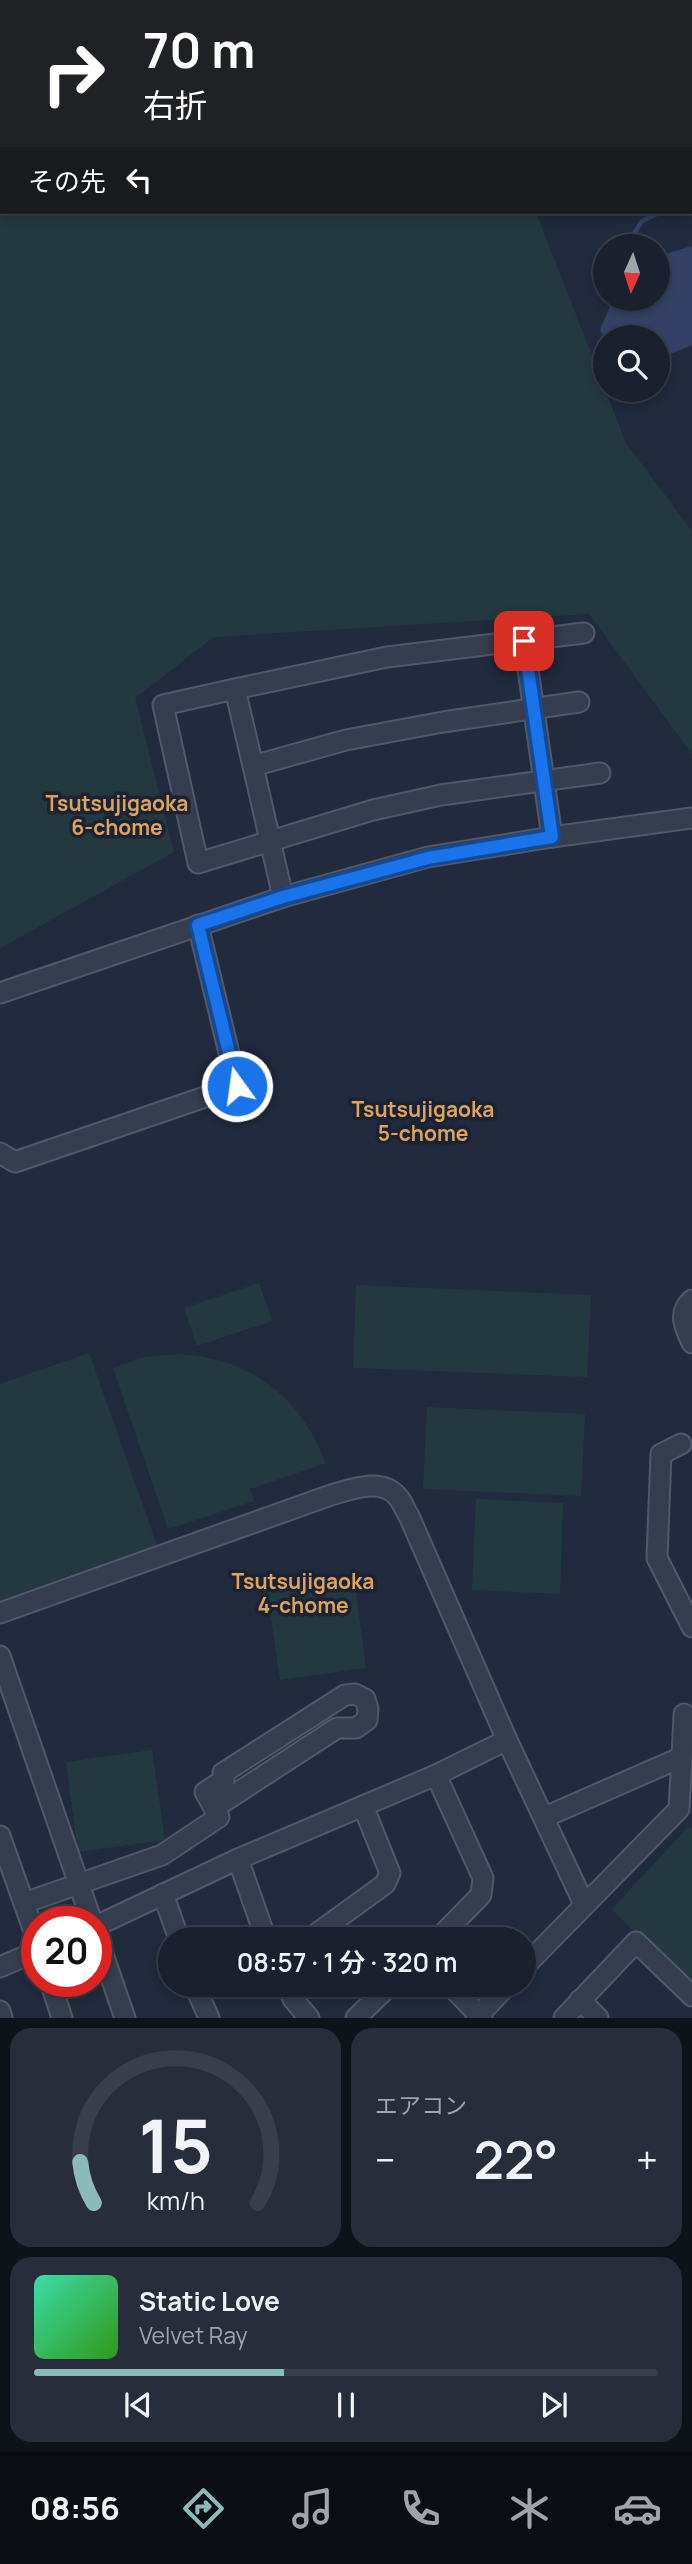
<!DOCTYPE html>
<html lang="ja">
<meta charset="utf-8">
<style>
:root{--surface:#1a202e;--page:#272d3a;--text:#f1f3f6;--muted:#9fa3aa;--line:#383e4a;--accent:#8bbbb9}
body{margin:0;font-family:Manrope,"Noto Sans JP",sans-serif;background:var(--page);color:var(--text);height:100vh;display:flex;flex-direction:column;font-size:26px;white-space:nowrap}
*{box-sizing:border-box;margin:0}
p{font-size:23px;color:var(--muted)}
.icon{flex:none;width:38px;height:38px;fill:none;stroke:currentColor;stroke-width:2;stroke-linecap:round;stroke-linejoin:round}
.map{position:relative;height:2018px;overflow:hidden}
.panel{display:flex;flex-direction:column;gap:10px;padding:10px;background:#0e1219;flex:1}
.panel>*{flex:none}
.hud{position:absolute;left:0px;top:0px;width:693px;height:214px;box-shadow:0 4px 10px #0003,0 0 0 2px var(--line);background:#202124;color:#fff;overflow:hidden}
.needle{width:46px;rotate:183deg}
.buttons{position:absolute;left:593px;top:234px;display:grid;gap:14px}
.buttons a{display:grid;place-items:center;width:77px;height:77px;border-radius:50%;background:var(--surface);box-shadow:0 4px 10px #0003,0 0 0 2px var(--line);font-size:35px}
.speed{position:absolute;left:21px;top:1906px;display:flex;gap:14px;font-size:35px;font-weight:700;text-align:center}
.speed>*{display:grid;place-content:center;width:91px;height:91px;border-radius:50%;background:var(--surface);box-shadow:0 4px 10px #0003,0 0 0 2px var(--line);line-height:1}
.speed .limit{border:10px solid #d22;background:#fff;color:#111}
.pin{position:absolute;display:grid;place-items:center;width:60px;height:60px;color:#fff;margin:-30px;border-radius:14px;box-shadow:0 4px 10px #0006}
.me{position:absolute;width:77px;margin:-38px;rotate:346deg;stroke-linejoin:round;filter:drop-shadow(0 0 5px #0008)}
.turn{display:flex;align-items:center;gap:24px;height:147px;padding:0 28px;font-size:32px}
.turn .icon{width:91px;height:91px;stroke-width:2.5}
.turn b{display:block;font-size:49px;line-height:60px}
.then{display:flex;align-items:center;height:66px;padding:0 28px;background:#0003;gap:14px;font-size:26px}
.big{font-size:52px;font-weight:600;line-height:1.1}
.panel .tile{flex:1;display:flex;flex-direction:column;justify-content:center;gap:10px;min-width:0;padding:0 24px;border-radius:21px;background:var(--page)}
.panel .dial{align-items:center;gap:0}
.dial svg{height:182px;overflow:visible;fill:none;stroke:var(--line);stroke-width:7;stroke-linecap:round;text-anchor:middle}
.dial text{fill:var(--text);stroke:none}
.song{display:flex;align-items:center;gap:21px}
.cover{width:84px;height:84px;border-radius:10px;background:linear-gradient(135deg,hsl(160 70% 55%),hsl(110 70% 35%))}
.played{height:7px;border-radius:4px;background:linear-gradient(90deg,var(--accent) 40%,var(--line) 40%)}
.keys{display:flex;justify-content:space-around;direction:ltr}
.heat{display:flex;justify-content:space-between;align-items:center;font-size:38px;direction:ltr}
.panel .tiles{flex:1;display:grid;gap:10px;grid-template-columns:1fr 1fr}
.tile:last-child{grid-column:span 2}
.trip{position:absolute;left:158px;top:1927px;width:378px;height:70px;border-radius:35px;background:var(--surface);box-shadow:0 4px 10px #0003,0 0 0 2px var(--line);font-weight:600;line-height:70px;text-align:center}
.dock{display:flex;height:112px;justify-content:space-around;align-items:center;background:#0a0d12;color:var(--muted)}
.dock .icon{width:49px;height:49px}
.dock .current{color:var(--accent)}
.dock b{font-size:32px;color:var(--text)}
.map>svg:first-child{display:block}
</style>
<div class="map">
<svg width="692" height="2018" viewBox="0 0 692 2018">
<rect width="100%" height="100%" fill="#222a3e"/>
<g fill="#24393f">
<path d="M 0,118 L 2,212 L 536,212 L 626,443 L 692,531 L 692,754 L 589,614 L 214,637 L 135,698 L 174,852 L 0,948 Z"/>
<path d="M 259,1283 L 272,1321 L 197,1346 L 184,1308 Z"/>
<path d="M 356,1285 L 591,1295 L 587,1377 L 353,1368 Z"/>
<path d="M 89,1353 L 157,1545 L 0,1600 L 0,1384 Z"/>
<path d="M 178,1354 C 250,1358 300,1396 326,1463 L 250,1489 L 254,1501 L 168,1529 L 113,1368 L 144,1357 Z"/>
<path d="M 427,1407 L 585,1414 L 581,1496 L 423,1489 Z"/>
<path d="M 476,1499 L 563,1503 L 560,1594 L 472,1590 Z"/>
<path d="M 354,1578 L 366,1668 L 280,1680 L 267,1590 Z"/>
<path d="M 152,1750 L 165,1840 L 78,1852 L 66,1762 Z"/>
<path d="M 689,1826 L 692,1829 L 692,1988 L 612,1909 Z"/>
</g>
<path fill="#324165" d="M 692,246 L 692,345 L 658,359 L 658,338 L 605,339 L 600,330 L 613,299 L 658,299 L 658,256 Z"/>
<g fill="none" stroke-linecap="round" stroke-linejoin="round">
<g stroke="#324165" stroke-width="4.5">
<path d="M 691,187 L 692,186"/>
<path d="M 625,247 L 642,221 L 661,212"/>
</g>
<g stroke="#515869" stroke-width="23">
<g id="minor">
<path d="M 138,0 L 146,2"/>
<path d="M 653,0 L 654,2"/>
<path d="M 54,2 L 55,0"/>
<path d="M 186,2 L 187,0"/>
<path d="M 477,2 L 477,0"/>
<path d="M 691,17 L 692,16"/>
<path d="M 0,65 L 2,65"/>
<path d="M 691,79 L 692,81"/>
<path d="M 524,641 L 552,837"/>
<path d="M 235,689 L 387,657 L 584,633"/>
<path d="M 253,766 L 235,689 L 163,705 L 198,863 L 373,810 L 441,795 L 600,773"/>
<path d="M 283,897 L 253,766 L 346,740 L 443,722 L 579,702"/>
<path d="M 0,993 L 283,897 L 428,857 L 552,837 L 692,818"/>
<path d="M 0,1153 L 15,1162 L 237,1086 L 198,925"/>
<path d="M 692,1300 C 677,1313 685,1328 692,1343"/>
<path d="M 681,1444 L 661,1454 L 657,1558 L 692,1627"/>
<path d="M 0,1613 L 331,1495 C 350,1490 381,1477 397,1496 C 402,1501 405,1510 409,1516 L 507,1740 L 584,1904"/>
<path d="M 0,1656 L 92,1922"/>
<path d="M 682,1757 L 684,1714"/>
<path d="M 436,1775 L 483,1878 L 481,1895 L 438,1939"/>
<path d="M 0,1836 L 37,1940"/>
<path d="M 238,1859 L 266,1939"/>
<path d="M 163,1894 L 179,1939"/>
<path d="M 24,1903 L 162,1855 L 219,1817 L 205,1792 L 224,1780 L 223,1773 L 345,1695 L 355,1694 L 365,1699 L 368,1709 L 367,1720 L 356,1728 L 337,1728 L 214,1808"/>
<path d="M 96,1926 L 238,1859 L 436,1775 L 507,1740"/>
<path d="M 96,1934 L 125,2018"/>
<path d="M 309,1939 L 385,1884 L 390,1873 L 363,1806"/>
<path d="M 0,1967 L 37,1951"/>
<path d="M 523,1968 L 679,1809 L 682,1757 L 545,1817"/>
<path d="M 50,1981 L 62,2018"/>
<path d="M 194,1984 L 209,2018"/>
<path d="M 286,1984 L 293,1999 L 309,2018"/>
<path d="M 449,1984 L 482,2018"/>
<path d="M 580,2000 L 598,2018"/>
<path d="M 0,2011 L 2,2018"/>
<path d="M 356,2018 L 391,1984"/>
<path d="M 476,2018 L 508,1984"/>
<path d="M 564,2018 L 636,1942 L 692,1996"/>
</g>
</g>
<use href="#minor" stroke="#363d4e" stroke-width="19"/>
</g>
<g fill="none" stroke-linecap="round" stroke-linejoin="round">
<g stroke="#114b97" stroke-width="18">
<path id="route" d="M 237,1086 L 198,925 L 283,897 L 428,858 L 552,837 L 524,641"/>
</g>
<use href="#route" stroke="#1a73e8" stroke-width="12"/>
</g>
<g text-anchor="middle" dominant-baseline="central" stroke-width="7" stroke-linejoin="round" paint-order="stroke">
<g font-size="21" font-weight="bold" fill="#dba35b" stroke="#1b2233">
<text x="117" y="803">Tsutsujigaoka<tspan x="117" dy="24">6-chome</tspan></text>
<text x="423" y="1109">Tsutsujigaoka<tspan x="423" dy="24">5-chome</tspan></text>
<text x="303" y="1581">Tsutsujigaoka<tspan x="303" dy="24">4-chome</tspan></text>
</g>
</g>
</svg>
<div class="buttons">
<a><svg class="needle" viewBox="-14 -14 28 28"><path d="M0-13l5 13h-10z" fill="#e53935"/><path d="M0 13l5-13h-10z" fill="#9fa3aa"/></svg></a>
<a><svg class="icon" aria-label="search" viewBox="0 0 24 24"><circle cx="10" cy="10" r="6"/><path d="M15 15l6 6"/></svg></a>
</div>
<div class="speed"><div class="limit">20</div></div>
<div class="pin" style="left:524px;top:641px;background:#d93025"><svg class="icon" aria-label="arrive" viewBox="0 0 24 24"><path d="M6 21V4h12l-3 4 3 4H6"/></svg></div>
<svg class="me" style="left:237px;top:1086px" viewBox="-20 -20 40 40"><circle r="17" fill="#1a73e8" stroke="#fff" stroke-width="3"/><path d="M0-11L8 9 0 5-8 9z" fill="#fff"/></svg>
<div class="trip">08:57 · 1 分 · 320 m</div>
<div class="hud">
<div class="turn"><svg class="icon" aria-label="right" viewBox="0 0 24 24"><path d="M7 20v-9h11M14 6l5 5-5 5"/></svg><div><b>70 m</b>右折</div></div>
<div class="then">その先<svg class="icon" aria-label="left" viewBox="0 0 24 24"><path d="M17 20v-9H6M10 6l-5 5 5 5"/></svg></div>
</div>
</div>
<section class="panel">
<div class="tiles">
<div class="tile dial"><svg viewBox="0 0 100 80">
<path d="M14 69A42 42 0 1 1 86 69"/>
<path d="M14 69A42 42 0 0 1 8 51" stroke="#8bbbb9"/>
<text x="50" y="56" font-size="32" font-weight="700">15</text>
<text x="50" y="72" font-size="11">km/h</text>
</svg></div>
<div class="tile"><p>エアコン</p>
<div class="heat"><a>−</a><b class="big">22°</b><a>+</a></div>
</div>
<div class="tile">
<div class="song"><i class="cover"></i><div><b>Static Love</b><p>Velvet Ray</p></div></div>
<div class="played"></div>
<div class="keys"><svg class="icon" aria-label="previous" viewBox="0 0 24 24"><path d="M18 5L8 12l10 7zM5 5v14"/></svg><svg class="icon" aria-label="pause" viewBox="0 0 24 24"><path d="M8 5v14M16 5v14"/></svg><svg class="icon" aria-label="next" viewBox="0 0 24 24"><path d="M6 5l10 7-10 7zM19 5v14"/></svg></div>
</div>
</div>
</section>
<nav class="dock">
<b>08:56</b>
<svg class="icon current" aria-label="directions" viewBox="0 0 24 24"><path d="M12 3l9 9-9 9-9-9zM9 14v-3h6M13 9l2 2-2 2"/></svg>
<svg class="icon" aria-label="music" viewBox="0 0 24 24"><path d="M9 18V5l10-2v13"/><circle cx="6" cy="18" r="3"/><circle cx="16" cy="16" r="3"/></svg>
<svg class="icon" aria-label="phone" viewBox="0 0 24 24"><path d="M5 4h4l2 5-3 2q2 4 5 5l2-3 5 2v4C11 20 4 13 5 4z"/></svg>
<svg class="icon" aria-label="climate" viewBox="0 0 24 24"><path d="M12 3v18M4 7l16 10M4 17L20 7"/></svg>
<svg class="icon" aria-label="car" viewBox="0 0 24 24"><path d="M5 17H2v-5l4-1 3-4h7l3 4 3 1v5h-3M9 17h6M6 11h13"/><circle cx="7" cy="17" r="2"/><circle cx="17" cy="17" r="2"/></svg>
</nav>
